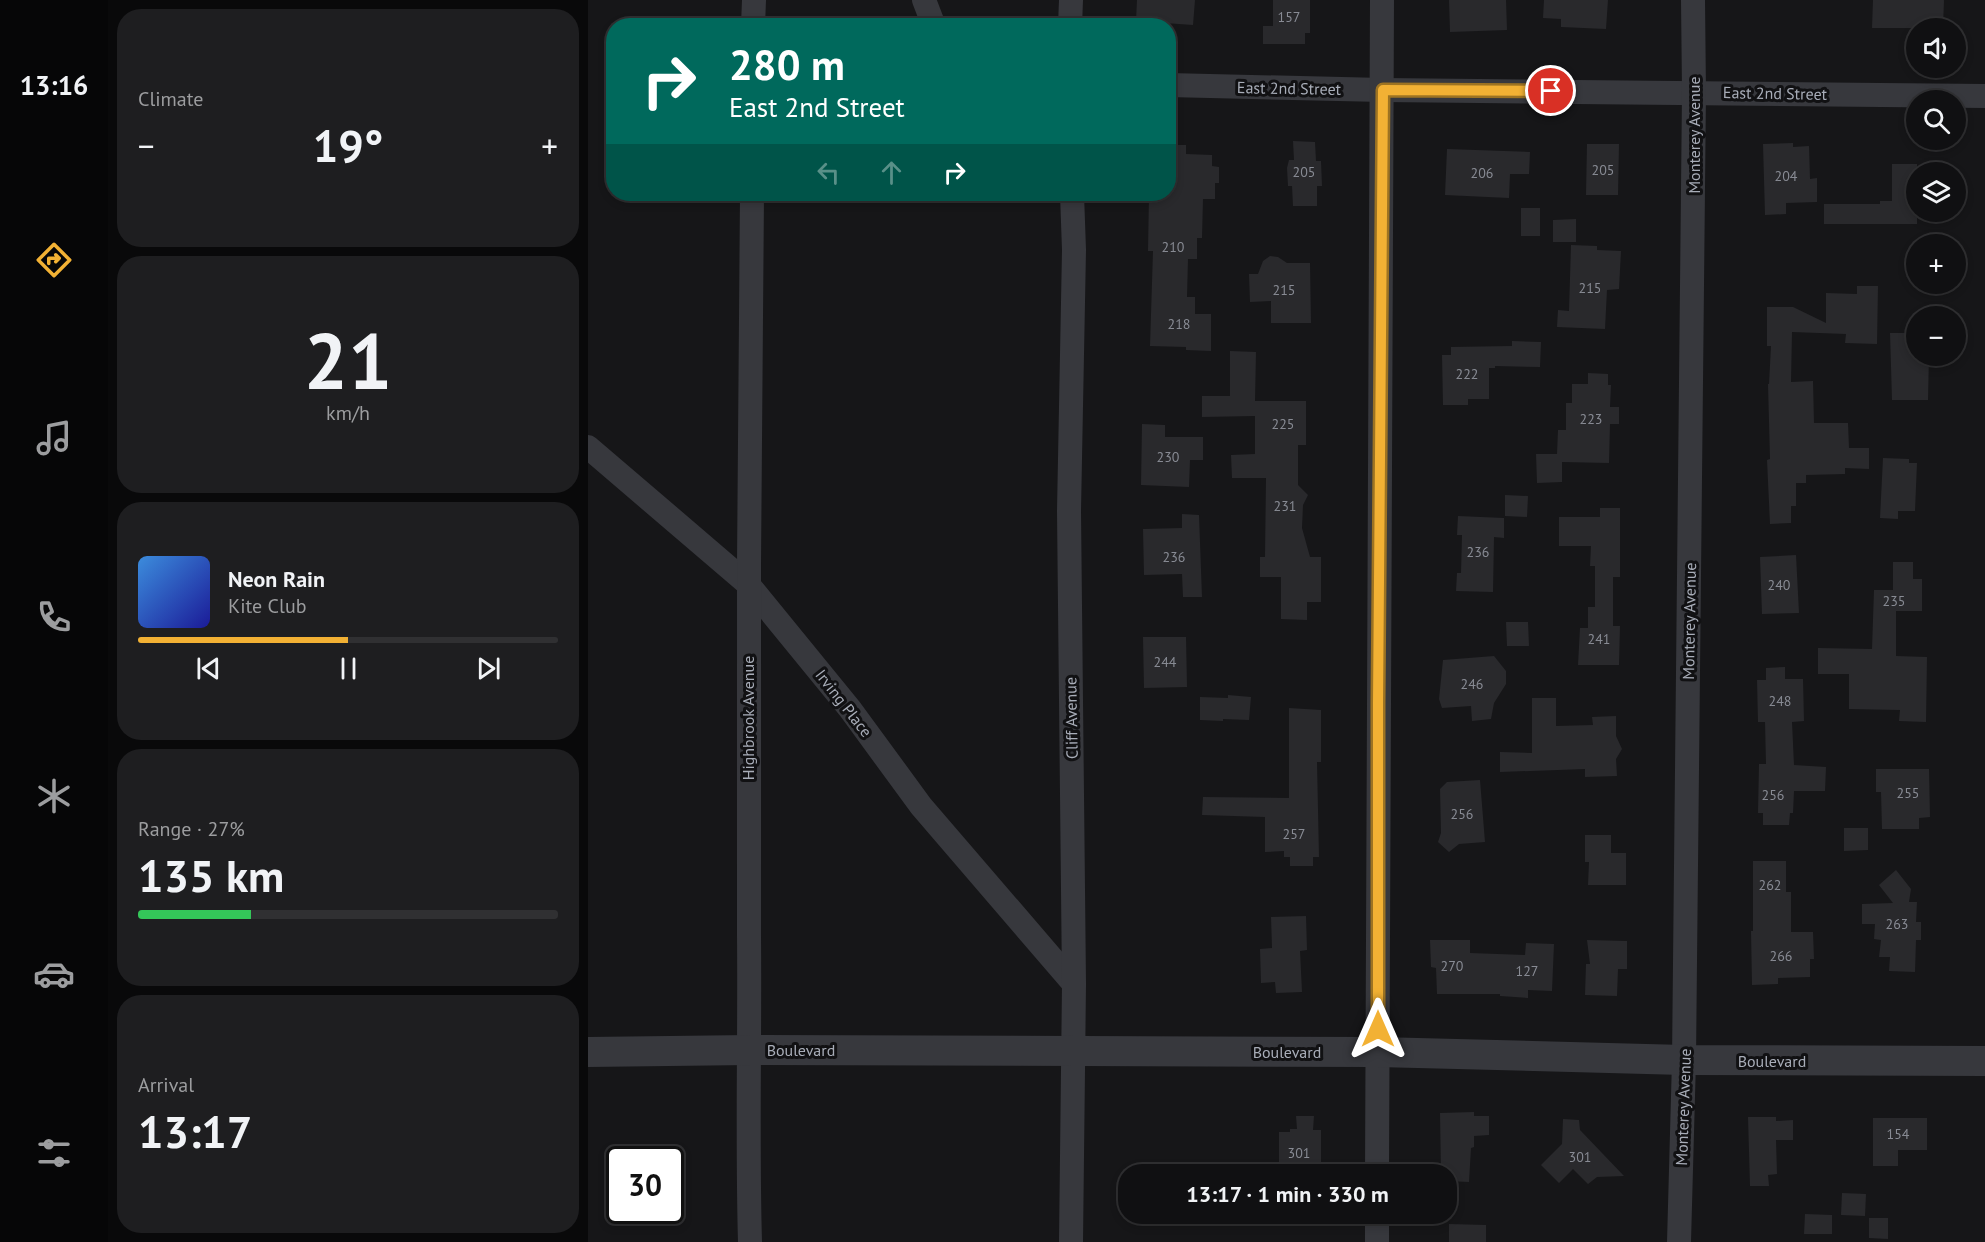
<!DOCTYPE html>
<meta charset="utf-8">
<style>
:root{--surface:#101012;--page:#1e1e20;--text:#f1f3f6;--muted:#9c9d9f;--line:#303032;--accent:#f2b134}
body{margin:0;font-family:"PT Sans",sans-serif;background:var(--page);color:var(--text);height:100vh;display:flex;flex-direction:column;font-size:22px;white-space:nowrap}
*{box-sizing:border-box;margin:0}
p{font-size:20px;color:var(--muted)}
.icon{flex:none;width:33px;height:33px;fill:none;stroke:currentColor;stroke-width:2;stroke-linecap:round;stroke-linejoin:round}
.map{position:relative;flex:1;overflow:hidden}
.sheet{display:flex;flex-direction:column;gap:9px;padding:9px;background:#09090a;width:480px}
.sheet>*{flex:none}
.guide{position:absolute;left:18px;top:18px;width:570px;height:183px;border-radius:24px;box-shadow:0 3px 9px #0003,0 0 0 2px var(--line);background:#00695c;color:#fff;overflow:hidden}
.fabs{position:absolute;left:1318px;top:18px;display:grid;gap:12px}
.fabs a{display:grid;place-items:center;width:60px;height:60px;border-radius:50%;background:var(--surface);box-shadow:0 3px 9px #0003,0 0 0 2px var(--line);font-size:30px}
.speed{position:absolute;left:18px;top:1146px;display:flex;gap:12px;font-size:30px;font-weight:700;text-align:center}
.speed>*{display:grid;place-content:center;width:78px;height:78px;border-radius:50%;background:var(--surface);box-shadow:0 3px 9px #0003,0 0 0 2px var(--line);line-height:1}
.speed .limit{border:3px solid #111;border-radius:9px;background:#fff;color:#111}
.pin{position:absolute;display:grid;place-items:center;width:51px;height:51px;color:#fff;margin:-26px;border:3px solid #fff;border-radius:50%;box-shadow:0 2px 6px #0007}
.me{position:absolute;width:66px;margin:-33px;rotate:0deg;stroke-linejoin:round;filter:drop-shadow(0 0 4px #0008)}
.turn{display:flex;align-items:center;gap:21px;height:126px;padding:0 24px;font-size:27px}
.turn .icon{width:78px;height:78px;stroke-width:2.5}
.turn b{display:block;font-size:42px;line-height:51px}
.lanes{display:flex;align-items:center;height:57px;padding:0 24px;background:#0003;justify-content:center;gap:30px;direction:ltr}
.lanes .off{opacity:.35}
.big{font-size:45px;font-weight:800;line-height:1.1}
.sheet .tile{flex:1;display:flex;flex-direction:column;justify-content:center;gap:9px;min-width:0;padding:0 21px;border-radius:24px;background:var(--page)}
.sheet .dial{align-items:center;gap:0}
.dial b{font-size:78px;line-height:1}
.song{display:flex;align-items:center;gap:18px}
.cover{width:72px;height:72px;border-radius:9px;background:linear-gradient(135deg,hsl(210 70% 55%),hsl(240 70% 35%))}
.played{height:6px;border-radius:3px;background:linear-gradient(90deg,var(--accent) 50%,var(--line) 50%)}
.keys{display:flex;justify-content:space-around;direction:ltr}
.heat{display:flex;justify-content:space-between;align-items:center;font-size:33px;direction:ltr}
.charge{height:9px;border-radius:4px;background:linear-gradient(90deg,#34c759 27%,var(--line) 0)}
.trip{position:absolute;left:530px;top:1164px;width:339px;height:60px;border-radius:24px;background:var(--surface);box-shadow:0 3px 9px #0003,0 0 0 2px var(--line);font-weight:800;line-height:60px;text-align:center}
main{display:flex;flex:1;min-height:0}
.tabs{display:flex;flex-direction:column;width:108px;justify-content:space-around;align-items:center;background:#060607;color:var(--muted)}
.tabs .icon{width:42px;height:42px}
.tabs .on{color:var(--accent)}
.tabs b{font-size:27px;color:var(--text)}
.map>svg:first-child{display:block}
</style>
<main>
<nav class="tabs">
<b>13:16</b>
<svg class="icon on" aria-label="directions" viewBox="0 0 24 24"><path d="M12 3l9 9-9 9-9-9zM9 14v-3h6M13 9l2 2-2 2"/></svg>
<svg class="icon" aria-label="music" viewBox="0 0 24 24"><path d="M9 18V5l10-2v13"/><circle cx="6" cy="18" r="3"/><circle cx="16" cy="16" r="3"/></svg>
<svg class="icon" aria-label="phone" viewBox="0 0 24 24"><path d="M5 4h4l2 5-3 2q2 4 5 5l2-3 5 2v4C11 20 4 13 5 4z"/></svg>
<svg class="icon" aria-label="climate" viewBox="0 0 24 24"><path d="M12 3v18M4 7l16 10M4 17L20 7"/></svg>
<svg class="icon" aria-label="car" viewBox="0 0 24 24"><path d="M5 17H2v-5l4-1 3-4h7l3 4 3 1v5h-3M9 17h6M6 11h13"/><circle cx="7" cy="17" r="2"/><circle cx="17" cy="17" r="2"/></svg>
<svg class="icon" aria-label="filters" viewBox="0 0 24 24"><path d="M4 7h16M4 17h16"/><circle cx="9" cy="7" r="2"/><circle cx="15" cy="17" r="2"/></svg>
</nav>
<section class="sheet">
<div class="tile"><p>Climate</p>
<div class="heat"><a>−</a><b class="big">19°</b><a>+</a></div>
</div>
<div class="tile dial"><b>21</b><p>km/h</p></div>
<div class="tile">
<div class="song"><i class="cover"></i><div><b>Neon Rain</b><p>Kite Club</p></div></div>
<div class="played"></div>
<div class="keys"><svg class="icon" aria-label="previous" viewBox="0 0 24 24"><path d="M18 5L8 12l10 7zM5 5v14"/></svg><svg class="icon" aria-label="pause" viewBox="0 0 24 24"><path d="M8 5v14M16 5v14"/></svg><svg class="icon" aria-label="next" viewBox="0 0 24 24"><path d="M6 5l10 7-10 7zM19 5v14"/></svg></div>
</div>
<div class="tile"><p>Range · 27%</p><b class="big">135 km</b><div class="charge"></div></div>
<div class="tile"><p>Arrival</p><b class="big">13:17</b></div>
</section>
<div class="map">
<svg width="1397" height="1242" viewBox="0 0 1397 1242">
<rect width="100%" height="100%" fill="#161618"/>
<g fill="#29292c">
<path d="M 549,0 L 607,0 L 605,25 L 548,21 Z"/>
<path d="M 685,0 L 722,0 L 722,33 L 717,33 L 717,44 L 675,44 L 675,26 L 685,26 Z"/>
<path d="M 861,0 L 918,0 L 919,30 L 862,32 Z"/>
<path d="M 956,0 L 1020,0 L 1018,29 L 973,27 L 973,19 L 955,18 Z"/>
<path d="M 1285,0 L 1356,0 L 1355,28 L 1284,28 Z"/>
<path d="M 705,141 L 727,142 L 728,161 L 733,161 L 734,186 L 729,186 L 729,206 L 705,206 L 704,186 L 700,186 L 699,168 L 701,160 L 706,160 Z"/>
<path d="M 1205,143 L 1205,147 L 1221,146 L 1222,179 L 1229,178 L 1229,202 L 1198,203 L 1198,214 L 1177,215 L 1175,144 Z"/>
<path d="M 999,144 L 1031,144 L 1030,195 L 998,195 Z"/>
<path d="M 580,145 L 598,145 L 598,154 L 624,155 L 624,166 L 631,167 L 631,183 L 627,183 L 627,199 L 615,199 L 614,238 L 609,238 L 609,259 L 600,259 L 599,297 L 607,297 L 607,314 L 623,314 L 623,351 L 598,350 L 598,347 L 562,346 L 565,251 L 560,251 L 561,194 L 580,194 Z"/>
<path d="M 859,149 L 942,152 L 941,174 L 922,174 L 921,198 L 857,195 Z"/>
<path d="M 1304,164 L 1329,164 L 1329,224 L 1236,224 L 1236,204 L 1292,204 L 1292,201 L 1304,201 Z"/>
<rect x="933" y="208" width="19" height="28"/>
<path d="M 988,219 L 988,242 L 965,242 L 965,220 Z"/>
<path d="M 983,245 L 1009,246 L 1009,250 L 1033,251 L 1031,289 L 1019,290 L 1017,329 L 969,327 L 970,310 L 981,311 Z"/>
<path d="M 682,256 L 690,257 L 699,263 L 722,263 L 723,323 L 683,323 L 683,301 L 662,302 L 661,274 L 670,274 L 675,261 Z"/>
<path d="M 1269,286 L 1290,286 L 1289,344 L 1257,343 L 1258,334 L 1204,332 L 1203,382 L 1225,381 L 1226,423 L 1260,423 L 1261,448 L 1281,448 L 1281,469 L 1257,468 L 1257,474 L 1218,475 L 1218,483 L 1208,483 L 1208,506 L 1203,506 L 1203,523 L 1182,524 L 1179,460 L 1182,459 L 1180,384 L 1181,384 L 1183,346 L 1179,346 L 1179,307 L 1205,307 L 1238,323 L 1238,293 L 1269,294 Z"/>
<path d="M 1302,333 L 1329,333 L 1329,356 L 1341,356 L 1340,400 L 1304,400 Z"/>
<path d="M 924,341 L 953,342 L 952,367 L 907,366 L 907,368 L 901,368 L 901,399 L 880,399 L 880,405 L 855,405 L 854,355 L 863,355 L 863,347 L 924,346 Z"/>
<path d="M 642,351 L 668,352 L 667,401 L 718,401 L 718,445 L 710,445 L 710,485 L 720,495 L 715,505 L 714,528 L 722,557 L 733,557 L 733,602 L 719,602 L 719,620 L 693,619 L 693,577 L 672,577 L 672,557 L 677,557 L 678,478 L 644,478 L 643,455 L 667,454 L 667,414 L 667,416 L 614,417 L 614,396 L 642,396 Z"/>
<path d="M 1000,373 L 1020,374 L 1020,385 L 1023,385 L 1022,407 L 1031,407 L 1031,424 L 1022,424 L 1021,463 L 974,462 L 974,482 L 949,483 L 948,454 L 969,454 L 970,430 L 978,430 L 978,403 L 984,403 L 984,384 L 1000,384 Z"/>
<path d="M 554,424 L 577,425 L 577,437 L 615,437 L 615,460 L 602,460 L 601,487 L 553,485 Z"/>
<path d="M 1295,458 L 1321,459 L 1321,463 L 1329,463 L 1327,511 L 1310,511 L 1310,519 L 1292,518 Z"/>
<path d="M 917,495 L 940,496 L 939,517 L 917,516 Z"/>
<path d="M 1012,508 L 1032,508 L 1032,577 L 1025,577 L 1025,626 L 1032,626 L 1031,665 L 990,665 L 992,628 L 1000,628 L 1000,607 L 1007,607 L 1007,566 L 1002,566 L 1003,546 L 971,546 L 971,517 L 1012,517 Z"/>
<path d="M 594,514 L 611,515 L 614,597 L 595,597 L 594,574 L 556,575 L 555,529 L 594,528 Z"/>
<path d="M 870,516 L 916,518 L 916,538 L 906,537 L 905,592 L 868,591 L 869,573 L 873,573 L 874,535 L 869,535 Z"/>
<path d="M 1208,555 L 1211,613 L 1174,614 L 1172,557 Z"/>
<path d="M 1305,562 L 1325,562 L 1325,579 L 1334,579 L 1334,611 L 1308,611 L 1308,656 L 1339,657 L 1338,722 L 1311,721 L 1312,710 L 1261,709 L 1261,674 L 1230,674 L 1230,648 L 1284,649 L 1286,590 L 1305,590 Z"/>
<path d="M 918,622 L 940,622 L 941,646 L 919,646 Z"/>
<path d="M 555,637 L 598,637 L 599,687 L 556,688 Z"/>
<path d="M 906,656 L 918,671 L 918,684 L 906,703 L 903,719 L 884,721 L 883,706 L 854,708 L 851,699 L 855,660 Z"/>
<path d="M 1197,667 L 1197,679 L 1215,679 L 1216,721 L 1204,722 L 1206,765 L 1238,767 L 1237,791 L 1206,791 L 1205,813 L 1202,813 L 1201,825 L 1175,825 L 1175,813 L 1170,813 L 1171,764 L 1178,764 L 1177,722 L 1170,722 L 1169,680 L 1178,680 L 1178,668 Z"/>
<path d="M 640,695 L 663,697 L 661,720 L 635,719 L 635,721 L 612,720 L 612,697 L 640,698 Z"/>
<path d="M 944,698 L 968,698 L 968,726 L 1005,725 L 1004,717 L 1028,716 L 1028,736 L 1034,749 L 1028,759 L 1029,776 L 997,777 L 997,769 L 912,772 L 912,752 L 944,753 Z"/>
<path d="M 701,708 L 733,710 L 733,762 L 729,762 L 731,857 L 725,857 L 725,866 L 702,866 L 702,857 L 696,857 L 696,851 L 677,852 L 677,817 L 614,815 L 615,797 L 701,798 Z"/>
<path d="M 1288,769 L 1341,769 L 1342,817 L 1331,818 L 1331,829 L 1294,829 L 1293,792 L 1288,792 Z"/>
<path d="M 892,780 L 897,842 L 871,844 L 861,852 L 850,842 L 853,833 L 852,789 L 859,782 Z"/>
<path d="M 1256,828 L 1280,828 L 1280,850 L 1256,851 Z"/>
<path d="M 997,835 L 1023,835 L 1023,853 L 1038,853 L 1038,885 L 1000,885 L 1001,862 L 997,862 Z"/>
<path d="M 1165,861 L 1198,861 L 1198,892 L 1203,892 L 1203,932 L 1225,932 L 1226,959 L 1222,959 L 1222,977 L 1190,978 L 1190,984 L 1164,985 L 1163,931 L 1165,931 Z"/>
<path d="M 1308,870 L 1323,889 L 1321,902 L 1329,902 L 1328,922 L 1333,922 L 1333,940 L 1328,940 L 1327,972 L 1301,971 L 1302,957 L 1291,957 L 1293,940 L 1286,939 L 1287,924 L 1274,924 L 1274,904 L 1305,903 L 1291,885 Z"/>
<path d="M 718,916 L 719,950 L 712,951 L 714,992 L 688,993 L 687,982 L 673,983 L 672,949 L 684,948 L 683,917 Z"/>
<path d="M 842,940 L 882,940 L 882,953 L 937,955 L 938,943 L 966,944 L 964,991 L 940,990 L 940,998 L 912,996 L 912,994 L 849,994 L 848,968 L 843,967 Z"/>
<path d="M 999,940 L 1039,941 L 1039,969 L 1030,969 L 1029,996 L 997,995 L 998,964 L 1002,964 Z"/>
<path d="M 886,1112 L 886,1116 L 901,1116 L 901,1135 L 886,1136 L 886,1147 L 883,1148 L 881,1182 L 858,1181 L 858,1174 L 853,1174 L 852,1113 Z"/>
<path d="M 708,1116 L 726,1116 L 725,1130 L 733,1130 L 733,1172 L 721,1172 L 721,1174 L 691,1174 L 691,1132 L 702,1132 L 702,1129 L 709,1129 Z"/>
<path d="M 1160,1117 L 1188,1117 L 1188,1121 L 1205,1120 L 1205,1140 L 1188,1140 L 1189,1174 L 1180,1175 L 1181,1186 L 1162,1186 Z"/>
<path d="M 1285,1118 L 1339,1118 L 1339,1150 L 1310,1150 L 1310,1166 L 1285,1166 Z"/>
<path d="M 975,1119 L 991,1120 L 992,1130 L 1036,1176 L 1009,1177 L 1000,1184 L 985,1169 L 971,1183 L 953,1165 L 974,1144 Z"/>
<path d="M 1254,1193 L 1278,1194 L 1277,1216 L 1253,1215 Z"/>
<path d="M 1217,1214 L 1244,1215 L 1244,1234 L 1216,1234 Z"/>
<path d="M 1281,1218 L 1300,1218 L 1300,1239 L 1281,1238 Z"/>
<path d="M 861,1224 L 898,1225 L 898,1242 L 861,1242 Z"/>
</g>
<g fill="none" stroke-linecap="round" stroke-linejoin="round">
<g stroke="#37383d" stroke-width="24">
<path d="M 336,0 L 346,26"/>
<path d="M 165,26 L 166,0"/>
<path d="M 482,26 L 483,0"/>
<path d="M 580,85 L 795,90 L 1397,96"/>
<path d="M 0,447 L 160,584 L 262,709 L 333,806 L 486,984"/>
<path d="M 789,1174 L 794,0"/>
<path d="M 162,1242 C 159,1140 162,1038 161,936 C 160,689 161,441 164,194"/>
<path d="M 483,1242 L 486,984 L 481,511 L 486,250 L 484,194"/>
<path d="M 789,1242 L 789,1214"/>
<path d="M 1091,1242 L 1096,1060 L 1106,92 L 1105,0"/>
</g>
<path stroke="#37383d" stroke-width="30" d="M 0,1052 L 162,1050 L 790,1052 L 1096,1060 L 1397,1061"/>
</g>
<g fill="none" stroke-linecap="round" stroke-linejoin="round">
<g stroke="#9d7322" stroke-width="15">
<path id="route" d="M 790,1029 L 790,703 L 795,90 L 963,91"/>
</g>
<use href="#route" stroke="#f2b134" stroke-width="10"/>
</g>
<g text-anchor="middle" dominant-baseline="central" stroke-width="6" stroke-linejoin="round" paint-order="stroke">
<g font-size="14" fill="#888b94">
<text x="701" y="17">157</text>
<text x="1015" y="170">205</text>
<text x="716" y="172">205</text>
<text x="894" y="173">206</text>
<text x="1198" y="176">204</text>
<text x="585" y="247">210</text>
<text x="1002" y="288">215</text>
<text x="696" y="290">215</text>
<text x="591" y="324">218</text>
<text x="879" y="374">222</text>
<text x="1003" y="419">223</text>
<text x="695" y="424">225</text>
<text x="580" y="457">230</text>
<text x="697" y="506">231</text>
<text x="890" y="552">236</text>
<text x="586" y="557">236</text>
<text x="1191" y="585">240</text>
<text x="1306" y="601">235</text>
<text x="1011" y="639">241</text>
<text x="577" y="662">244</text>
<text x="884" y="684">246</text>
<text x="1192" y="701">248</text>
<text x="1320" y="793">255</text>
<text x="1185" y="795">256</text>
<text x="874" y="814">256</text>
<text x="706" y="834">257</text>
<text x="1182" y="885">262</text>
<text x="1309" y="924">263</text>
<text x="1193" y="956">266</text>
<text x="864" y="966">270</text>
<text x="939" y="971">127</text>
<text x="1310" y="1134">154</text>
<text x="711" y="1153">301</text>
<text x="992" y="1157">301</text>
</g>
<g font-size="16" fill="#a8adb8" stroke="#111113">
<text transform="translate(701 88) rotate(1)">East 2nd Street</text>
<text transform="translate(1187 93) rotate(1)">East 2nd Street</text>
<text transform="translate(1106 135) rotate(-90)">Monterey Avenue</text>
<text transform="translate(1101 621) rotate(-89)">Monterey Avenue</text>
<text transform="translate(256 703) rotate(52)">Irving Place</text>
<text transform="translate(160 718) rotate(-90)">Highbrook Avenue</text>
<text transform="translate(483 718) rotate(-91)">Cliff Avenue</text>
<text x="213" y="1050">Boulevard</text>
<text x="699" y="1052">Boulevard</text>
<text x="1184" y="1061">Boulevard</text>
<text transform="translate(1095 1107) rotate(-88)">Monterey Avenue</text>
</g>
</g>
</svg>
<div class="fabs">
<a><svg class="icon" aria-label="sound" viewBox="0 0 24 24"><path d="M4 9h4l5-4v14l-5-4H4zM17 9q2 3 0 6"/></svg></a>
<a><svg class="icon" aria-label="search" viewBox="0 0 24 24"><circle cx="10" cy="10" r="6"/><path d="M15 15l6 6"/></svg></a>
<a><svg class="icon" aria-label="layers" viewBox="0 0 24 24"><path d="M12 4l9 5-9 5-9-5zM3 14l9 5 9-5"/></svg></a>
<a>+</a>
<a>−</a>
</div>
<div class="speed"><div class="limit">30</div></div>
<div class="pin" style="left:963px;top:91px;background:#d93025"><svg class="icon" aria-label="arrive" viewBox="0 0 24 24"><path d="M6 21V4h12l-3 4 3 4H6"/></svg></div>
<svg class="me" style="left:790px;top:1029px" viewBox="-20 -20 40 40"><path d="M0-17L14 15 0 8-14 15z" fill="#f2b134" stroke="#fff" stroke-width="4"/></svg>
<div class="trip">13:17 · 1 min · 330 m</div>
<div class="guide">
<div class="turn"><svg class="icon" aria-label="right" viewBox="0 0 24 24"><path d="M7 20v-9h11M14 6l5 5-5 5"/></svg><div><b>280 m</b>East 2nd Street</div></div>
<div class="lanes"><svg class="icon off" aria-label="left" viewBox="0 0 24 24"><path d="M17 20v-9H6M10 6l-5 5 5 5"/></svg><svg class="icon off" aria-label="ahead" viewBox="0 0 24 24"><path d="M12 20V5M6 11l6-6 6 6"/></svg><svg class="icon" aria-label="right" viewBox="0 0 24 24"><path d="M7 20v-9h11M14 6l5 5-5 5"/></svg></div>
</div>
</div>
</main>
